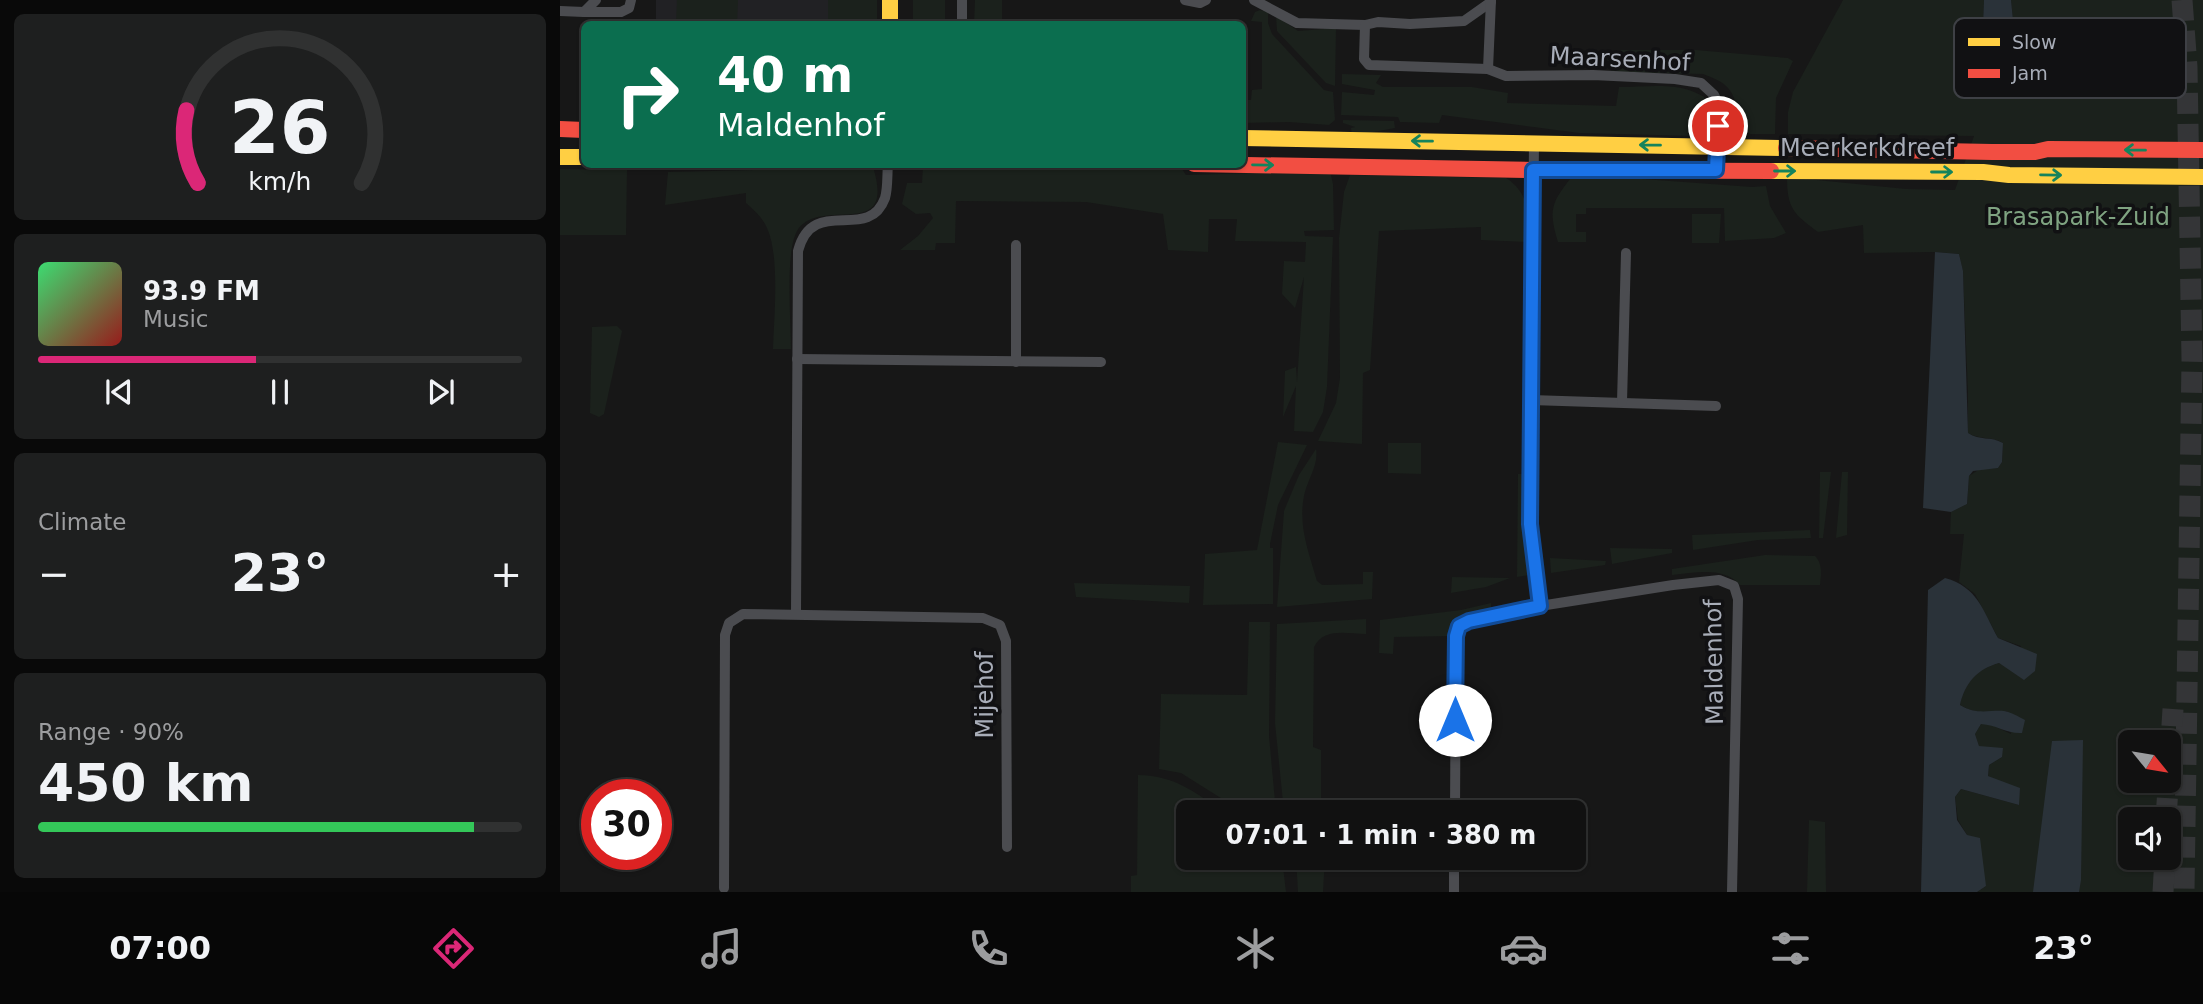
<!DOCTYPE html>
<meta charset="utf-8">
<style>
:root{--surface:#111;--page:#1e1f1f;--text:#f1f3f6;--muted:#9c9d9f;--line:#303131;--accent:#db2777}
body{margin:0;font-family:"DejaVu Sans",sans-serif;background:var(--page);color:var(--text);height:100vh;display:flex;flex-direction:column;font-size:26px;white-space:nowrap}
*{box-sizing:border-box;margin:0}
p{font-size:23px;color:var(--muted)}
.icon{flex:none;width:38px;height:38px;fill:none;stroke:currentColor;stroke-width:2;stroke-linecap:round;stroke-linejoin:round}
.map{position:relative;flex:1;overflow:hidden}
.sheet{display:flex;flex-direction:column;gap:14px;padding:14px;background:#090909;width:560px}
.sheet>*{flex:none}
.banner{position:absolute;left:21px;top:21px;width:665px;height:147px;border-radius:10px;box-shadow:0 2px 5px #0004,0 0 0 2px var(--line);background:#0b6e4f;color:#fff;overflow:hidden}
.needle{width:46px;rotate:120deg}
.tools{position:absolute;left:1558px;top:730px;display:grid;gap:14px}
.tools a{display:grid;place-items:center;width:63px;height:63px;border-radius:10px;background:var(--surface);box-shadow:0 2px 5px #0004,0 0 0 2px var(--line);font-size:35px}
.speed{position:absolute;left:21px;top:779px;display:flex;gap:14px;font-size:35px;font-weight:700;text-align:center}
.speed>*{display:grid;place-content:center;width:91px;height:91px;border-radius:50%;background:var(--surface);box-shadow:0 2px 5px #0004,0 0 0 2px var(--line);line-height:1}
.speed .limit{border:10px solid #d22;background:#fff;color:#111}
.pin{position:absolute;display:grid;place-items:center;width:60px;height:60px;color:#fff;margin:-30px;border:4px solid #fff;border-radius:50%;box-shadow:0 2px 7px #0007}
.me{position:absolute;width:77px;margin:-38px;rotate:0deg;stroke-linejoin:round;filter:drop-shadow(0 0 5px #0008)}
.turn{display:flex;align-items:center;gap:24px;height:147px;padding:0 21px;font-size:32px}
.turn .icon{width:91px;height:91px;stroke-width:2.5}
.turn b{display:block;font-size:49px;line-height:60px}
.big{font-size:52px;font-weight:700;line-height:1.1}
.sheet .card{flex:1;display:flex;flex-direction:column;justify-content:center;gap:10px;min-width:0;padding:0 24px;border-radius:10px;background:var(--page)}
.sheet .dial{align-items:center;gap:0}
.dial svg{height:182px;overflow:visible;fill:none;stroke:var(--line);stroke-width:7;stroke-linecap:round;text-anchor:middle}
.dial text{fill:var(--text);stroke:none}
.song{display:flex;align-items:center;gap:21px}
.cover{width:84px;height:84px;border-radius:10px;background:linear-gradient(135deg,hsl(140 70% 55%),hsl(0 70% 35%))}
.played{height:7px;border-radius:4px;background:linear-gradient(90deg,var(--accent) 45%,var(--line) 45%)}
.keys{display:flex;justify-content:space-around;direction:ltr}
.heat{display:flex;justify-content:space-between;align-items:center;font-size:38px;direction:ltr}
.charge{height:10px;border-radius:5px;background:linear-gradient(90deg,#34c759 90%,var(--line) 0)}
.trip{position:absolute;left:616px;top:800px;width:410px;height:70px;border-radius:10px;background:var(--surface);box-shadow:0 2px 5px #0004,0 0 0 2px var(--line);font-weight:700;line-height:70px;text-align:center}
.dock{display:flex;height:112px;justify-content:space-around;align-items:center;background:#070707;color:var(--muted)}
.dock .icon{width:49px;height:49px}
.dock .selected{color:var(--accent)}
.dock b{font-size:32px;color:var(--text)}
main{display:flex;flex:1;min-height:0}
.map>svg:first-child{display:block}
</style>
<main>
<section class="sheet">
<div class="card dial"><svg viewBox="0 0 100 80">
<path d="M14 69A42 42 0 1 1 86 69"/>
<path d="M14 69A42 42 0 0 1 9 37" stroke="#db2777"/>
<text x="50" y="56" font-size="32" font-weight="700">26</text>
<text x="50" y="72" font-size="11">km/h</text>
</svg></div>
<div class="card">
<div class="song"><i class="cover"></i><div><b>93.9 FM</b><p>Music</p></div></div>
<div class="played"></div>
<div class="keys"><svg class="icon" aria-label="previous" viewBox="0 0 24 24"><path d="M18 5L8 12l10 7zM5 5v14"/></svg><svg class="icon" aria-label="pause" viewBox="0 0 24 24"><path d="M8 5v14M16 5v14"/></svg><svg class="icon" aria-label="next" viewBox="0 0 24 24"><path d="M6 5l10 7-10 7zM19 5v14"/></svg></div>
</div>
<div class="card"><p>Climate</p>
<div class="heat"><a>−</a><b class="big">23°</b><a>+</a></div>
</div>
<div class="card"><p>Range · 90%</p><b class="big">450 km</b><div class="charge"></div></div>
</section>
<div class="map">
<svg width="1643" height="892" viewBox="0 0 1643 892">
<rect width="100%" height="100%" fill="#171717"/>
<rect fill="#212124" x="96" y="0" width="172" height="24"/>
<g fill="#1b211c" fill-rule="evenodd">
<path d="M 117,0 L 178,0 L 177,24 L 116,24 Z"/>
<rect x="268" y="0" width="49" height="24"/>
<rect x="353" y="0" width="32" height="24"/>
<path d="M 415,0 L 442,0 L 442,24 L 414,24 Z"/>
<path d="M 1283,0 L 1424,0 C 1423,26 1424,70 1436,91 L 1452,95 L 1460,89 L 1451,0 L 1643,0 L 1643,892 L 1417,892 L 1426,886 L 1407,835 L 1398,820 L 1395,797 L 1401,789 L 1459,805 L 1438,781 L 1428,776 L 1429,765 L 1442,757 L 1419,746 L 1415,734 L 1421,724 L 1430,724 L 1451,734 L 1447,711 C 1430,713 1415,714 1400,705 C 1405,682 1417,669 1439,663 L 1464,679 L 1461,646 L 1438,638 L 1415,594 L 1399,582 L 1404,534 L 1390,534 L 1391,512 L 1407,504 L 1409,476 L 1420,469 L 1438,468 L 1442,462 L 1443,443 C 1431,436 1420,440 1408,433 L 1408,393 L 1403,272 L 1399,254 L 1375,252 L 1304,253 L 1303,225 L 1258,232 C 1234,214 1227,209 1227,177 L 1346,189 L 1395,190 L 1414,136 L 1228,134 L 1228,112 L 1233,92 ZM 1570,742 L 1608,742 L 1608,780 L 1570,780 ZM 1570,819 L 1608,819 L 1608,858 L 1570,858 Z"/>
<path d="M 700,10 L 708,12 L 708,23 L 712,34 L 764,90 L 773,92 L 775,120 L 769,125 L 729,122 L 683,123 L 682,100 L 691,100 L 692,90 L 702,89 L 702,22 L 691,21 L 695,12 Z"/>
<path d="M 716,16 L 738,31 L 776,28 L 775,86 L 766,83 L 717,31 Z"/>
<path d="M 1047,50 L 1136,50 L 1228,58 L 1233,61 L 1216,98 L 1215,134 L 1190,134 C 1172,118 1181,103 1168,88 C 1162,81 1151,77 1143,74 L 1053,72 L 1046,57 Z"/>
<path d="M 782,74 L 821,75 L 816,83 L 823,87 L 912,87 L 948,93 L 947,103 L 1056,106 L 1059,87 C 1088,87 1119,81 1144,97 C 1149,113 1148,125 1135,136 L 1019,133 L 882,115 L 879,123 L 840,122 L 838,117 L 781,115 L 782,92 L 814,95 L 815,90 L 782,84 Z"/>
<path d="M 783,120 L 834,121 L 835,128 L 792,136 L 791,128 L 795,127 L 783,123 Z"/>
<path d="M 363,165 L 622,169 L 626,175 L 770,171 L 773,184 L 774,230 L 744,231 L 745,236 L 773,237 L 767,387 L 763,412 L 753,432 L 734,431 L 736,386 L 723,417 L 725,371 L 736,367 L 737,382 L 744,277 L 735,308 L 722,294 L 724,261 L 745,262 L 746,242 L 675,241 L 677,219 L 649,219 L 648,252 L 608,250 L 603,214 L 526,202 L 396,201 L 395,243 L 376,243 L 375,250 L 340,250 L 358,236 L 373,218 L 370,213 L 356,214 L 342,204 L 347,183 L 362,183 Z"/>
<path d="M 313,167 C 337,244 259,194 237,231 C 225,252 231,322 231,349 L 213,349 C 214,317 220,256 207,228 C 202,217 195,211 186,203 L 186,193 L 105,205 L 108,172 Z"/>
<path d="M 0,169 L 67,170 L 66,235 L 0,235 Z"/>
<path d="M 1014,174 L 1192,187 L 1206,186 L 1210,206 L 1226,233 L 1214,238 L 1165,241 L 1164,208 L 1026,208 L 1026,214 L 1016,214 L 1016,232 L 1026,232 L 1026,242 L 998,242 C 987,207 993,201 1014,174 Z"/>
<path d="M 790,175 L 946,178 C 969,192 970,217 969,242 L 921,240 L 921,227 L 819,231 L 810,370 L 803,373 L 802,444 L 758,441 L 776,403 L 780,378 L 779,238 L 784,192 Z"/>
<path d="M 1132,214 L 1161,214 L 1159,243 L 1132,243 Z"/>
<path d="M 57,326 L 62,331 L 44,414 L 39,417 L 30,413 L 32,327 Z"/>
<path d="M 718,442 L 747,445 L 718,505 L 710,544 L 710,548 L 713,548 L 713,604 L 643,605 L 645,554 L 697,550 Z"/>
<path d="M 828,443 L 861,443 L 861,474 L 828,473 Z"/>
<path d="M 756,449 C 759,465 747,480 744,496 C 738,526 749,553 757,581 L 762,585 L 803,584 L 803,572 L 813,572 L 812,599 L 717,607 L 724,511 L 739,475 Z"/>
<path d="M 1260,472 L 1271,472 L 1263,538 L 1259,538 Z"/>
<path d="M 1282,472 L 1288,472 L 1287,535 L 1276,538 Z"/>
<path d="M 958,474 L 965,474 L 964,529 L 969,575 L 957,577 Z"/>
<path d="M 1250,530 L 1251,538 L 1198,540 L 1133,550 L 1132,535 Z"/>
<path d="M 1050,548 L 1112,549 L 1112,553 L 1052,564 Z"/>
<path d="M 1205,555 L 1255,556 C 1263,564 1261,575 1260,585 L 1180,585 C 1163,566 1136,573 1112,575 L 1112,569 Z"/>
<path d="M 990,558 L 1046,561 L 1045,565 L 991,573 Z"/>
<path d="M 892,577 L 950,578 L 926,587 L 891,593 Z"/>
<path d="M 514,583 L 630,586 L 629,603 L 516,597 Z"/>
<path d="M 931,603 L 931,613 L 898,619 L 893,636 L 834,637 L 833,654 L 819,653 L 820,620 L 901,610 Z"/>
<path d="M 806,619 L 806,634 C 787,634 764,627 754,647 L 753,747 L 761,750 L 761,812 L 724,812 L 715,723 L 717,624 Z"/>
<path d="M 689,622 L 710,622 L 709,736 L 716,812 L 683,812 L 621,773 L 599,769 L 601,694 L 687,695 Z"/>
<path d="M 578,775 C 617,776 633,792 665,812 L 628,812 L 628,858 L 722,858 L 726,892 L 571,892 L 571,876 L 577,875 Z"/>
<path d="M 1249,820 L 1265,822 L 1266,892 L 1247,892 Z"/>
<path d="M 736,858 L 765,858 L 763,892 L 738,892 Z"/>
</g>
<g fill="#2a3239">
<path d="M 1424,0 L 1451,0 L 1460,90 C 1449,97 1441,94 1430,88 L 1423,26 Z"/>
<path d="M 1375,252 L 1399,254 L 1403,271 L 1408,433 C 1420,441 1431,436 1443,443 L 1442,462 L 1438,468 L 1413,471 L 1409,476 L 1407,504 L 1391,512 L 1363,508 Z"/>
<path d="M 1385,578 C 1418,587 1423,611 1438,638 L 1477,654 L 1475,671 L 1464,680 L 1439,663 C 1417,669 1405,683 1400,705 C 1416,715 1428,710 1444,711 C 1451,712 1459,717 1465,720 L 1462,733 C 1447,734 1437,725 1421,724 L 1415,734 L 1419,746 L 1443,748 L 1442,757 L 1429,765 L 1428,776 L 1460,788 L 1459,805 L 1401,789 L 1395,797 L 1397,820 L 1407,835 L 1420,838 L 1426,886 L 1417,892 L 1361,892 L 1368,590 Z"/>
<path d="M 1523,740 L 1521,880 L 1519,892 L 1473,892 L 1492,741 Z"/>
</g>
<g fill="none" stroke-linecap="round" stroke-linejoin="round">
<g stroke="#343537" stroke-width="21" stroke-dasharray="21 10" stroke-linecap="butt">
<path d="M 1622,0 L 1627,67 L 1632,360 L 1624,892"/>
<path d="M 1606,819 L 1613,709"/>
<path d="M 1603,892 L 1605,858"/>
</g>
<g stroke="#4b4c50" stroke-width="10">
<path d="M 625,0 L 640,3 L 646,0"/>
<path d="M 694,0 L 737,23 L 805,25 L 818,22 L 850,24 L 904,21 L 931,2"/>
<path d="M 0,11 L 24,12 L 36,0"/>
<path d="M 24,12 L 61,12 L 69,8 L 71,0"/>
<path d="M 402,24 L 402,0"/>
<path d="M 805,25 L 804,59 L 809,65 L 928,69 L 946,76 L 1033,75 L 1115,79 L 1141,83 L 1154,95 L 1159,105 L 1156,170"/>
<path d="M 928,69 L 931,0"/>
<path d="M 974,143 L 970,524 L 980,606"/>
<path d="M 237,359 L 541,362"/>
<path d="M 456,362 L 456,245"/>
<path d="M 971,400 L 1156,406"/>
<path d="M 1062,402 L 1066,253"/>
<path d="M 236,614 L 238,251 C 253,194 308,244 325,198 C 328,188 327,175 328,164"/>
<path d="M 895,812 L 896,636 L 899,626 L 909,621 L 980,606 L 1113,585 L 1159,580 L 1174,586 L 1178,599 L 1172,892"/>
<path d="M 164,888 L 165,635 L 169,623 L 183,614 L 423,618 L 440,625 L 446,641 L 447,847"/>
<path d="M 894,892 L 894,858"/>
</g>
<g stroke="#ffcf43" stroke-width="16">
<path d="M 330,0 L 330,24"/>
<path d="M 682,138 L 1226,148"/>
<path d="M 0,157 L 24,157"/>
<path d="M 1211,171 L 1423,172 L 1449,175 L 1643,177"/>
</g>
<g stroke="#f24e42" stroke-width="16">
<path d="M 0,129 L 24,130"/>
<path d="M 1226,148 L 1432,152 L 1475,152 L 1488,149 L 1643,150"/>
<path d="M 634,164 L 973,170 L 1211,171"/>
</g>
</g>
<defs><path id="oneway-shaft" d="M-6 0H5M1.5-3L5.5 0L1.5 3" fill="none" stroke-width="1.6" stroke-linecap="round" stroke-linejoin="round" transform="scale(1.75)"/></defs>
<g stroke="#14835c">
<use href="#oneway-shaft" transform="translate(862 141) rotate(-179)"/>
<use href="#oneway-shaft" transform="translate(1090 145) rotate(-179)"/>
<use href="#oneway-shaft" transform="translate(1575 150) rotate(-179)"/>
<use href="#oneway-shaft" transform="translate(703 165) rotate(1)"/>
<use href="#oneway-shaft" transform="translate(1225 171)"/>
<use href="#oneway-shaft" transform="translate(1382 172)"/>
<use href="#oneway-shaft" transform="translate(1491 175) rotate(1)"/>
</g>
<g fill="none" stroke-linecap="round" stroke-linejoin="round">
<g stroke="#114b97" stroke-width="18">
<path id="route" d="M 895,720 L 896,636 L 899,626 L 909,621 L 980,606 L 970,524 L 973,170 L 1156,170 L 1158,126"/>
</g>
<use href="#route" stroke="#1a73e8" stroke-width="12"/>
</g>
<g text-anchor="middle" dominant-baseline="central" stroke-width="7" stroke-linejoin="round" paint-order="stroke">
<g font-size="24" fill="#a8adb8" stroke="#111113">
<text transform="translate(1060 59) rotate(3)">Maarsenhof</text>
<text x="1307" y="148">Meerkerkdreef</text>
<text transform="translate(1154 662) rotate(-91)">Maldenhof</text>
<text transform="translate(425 695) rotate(-90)">Mijehof</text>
</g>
<g font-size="24" fill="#7fa381" stroke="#111113">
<text x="1518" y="217">Brasapark-Zuid</text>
</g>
</g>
<rect x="1394" y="18" width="232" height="80" rx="10" fill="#111113" stroke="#3e4045" stroke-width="2"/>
<rect x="1408" y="38" width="32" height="8" fill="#ffcf43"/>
<rect x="1408" y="69" width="32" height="9" fill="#f24e42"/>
<g font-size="19" fill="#a8adb8">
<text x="1452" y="49">Slow</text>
<text x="1452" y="80">Jam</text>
</g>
</svg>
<div class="tools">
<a><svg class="needle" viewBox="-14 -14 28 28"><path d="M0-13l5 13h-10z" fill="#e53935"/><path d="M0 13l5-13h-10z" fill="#9c9d9f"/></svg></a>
<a><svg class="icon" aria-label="sound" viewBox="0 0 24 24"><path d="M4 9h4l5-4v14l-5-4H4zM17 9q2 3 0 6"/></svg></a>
</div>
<div class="speed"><div class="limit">30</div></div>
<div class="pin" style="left:1158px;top:126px;background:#d93025"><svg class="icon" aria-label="arrive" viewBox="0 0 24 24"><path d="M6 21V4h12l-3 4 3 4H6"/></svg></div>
<svg class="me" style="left:895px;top:720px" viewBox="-20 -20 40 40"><circle r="19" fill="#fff"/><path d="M0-13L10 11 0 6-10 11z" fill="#1a73e8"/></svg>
<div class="trip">07:01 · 1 min · 380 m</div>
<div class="banner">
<div class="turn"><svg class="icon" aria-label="right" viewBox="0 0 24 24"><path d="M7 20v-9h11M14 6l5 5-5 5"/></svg><div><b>40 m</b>Maldenhof</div></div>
</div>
</div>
</main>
<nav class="dock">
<b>07:00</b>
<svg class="icon selected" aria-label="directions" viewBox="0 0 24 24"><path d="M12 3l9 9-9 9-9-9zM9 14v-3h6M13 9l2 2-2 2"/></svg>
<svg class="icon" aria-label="music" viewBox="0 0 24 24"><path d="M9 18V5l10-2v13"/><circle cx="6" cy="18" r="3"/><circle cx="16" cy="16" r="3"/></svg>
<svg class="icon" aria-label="phone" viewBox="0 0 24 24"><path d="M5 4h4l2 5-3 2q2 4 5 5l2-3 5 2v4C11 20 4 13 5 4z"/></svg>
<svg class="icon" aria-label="climate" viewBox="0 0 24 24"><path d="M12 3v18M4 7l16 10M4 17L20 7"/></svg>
<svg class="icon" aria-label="car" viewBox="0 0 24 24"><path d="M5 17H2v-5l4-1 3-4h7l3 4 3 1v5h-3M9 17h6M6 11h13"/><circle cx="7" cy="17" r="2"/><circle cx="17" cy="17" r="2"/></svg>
<svg class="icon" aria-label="filters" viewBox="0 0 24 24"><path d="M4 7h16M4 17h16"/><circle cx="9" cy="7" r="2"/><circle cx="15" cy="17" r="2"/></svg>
<b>23°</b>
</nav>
